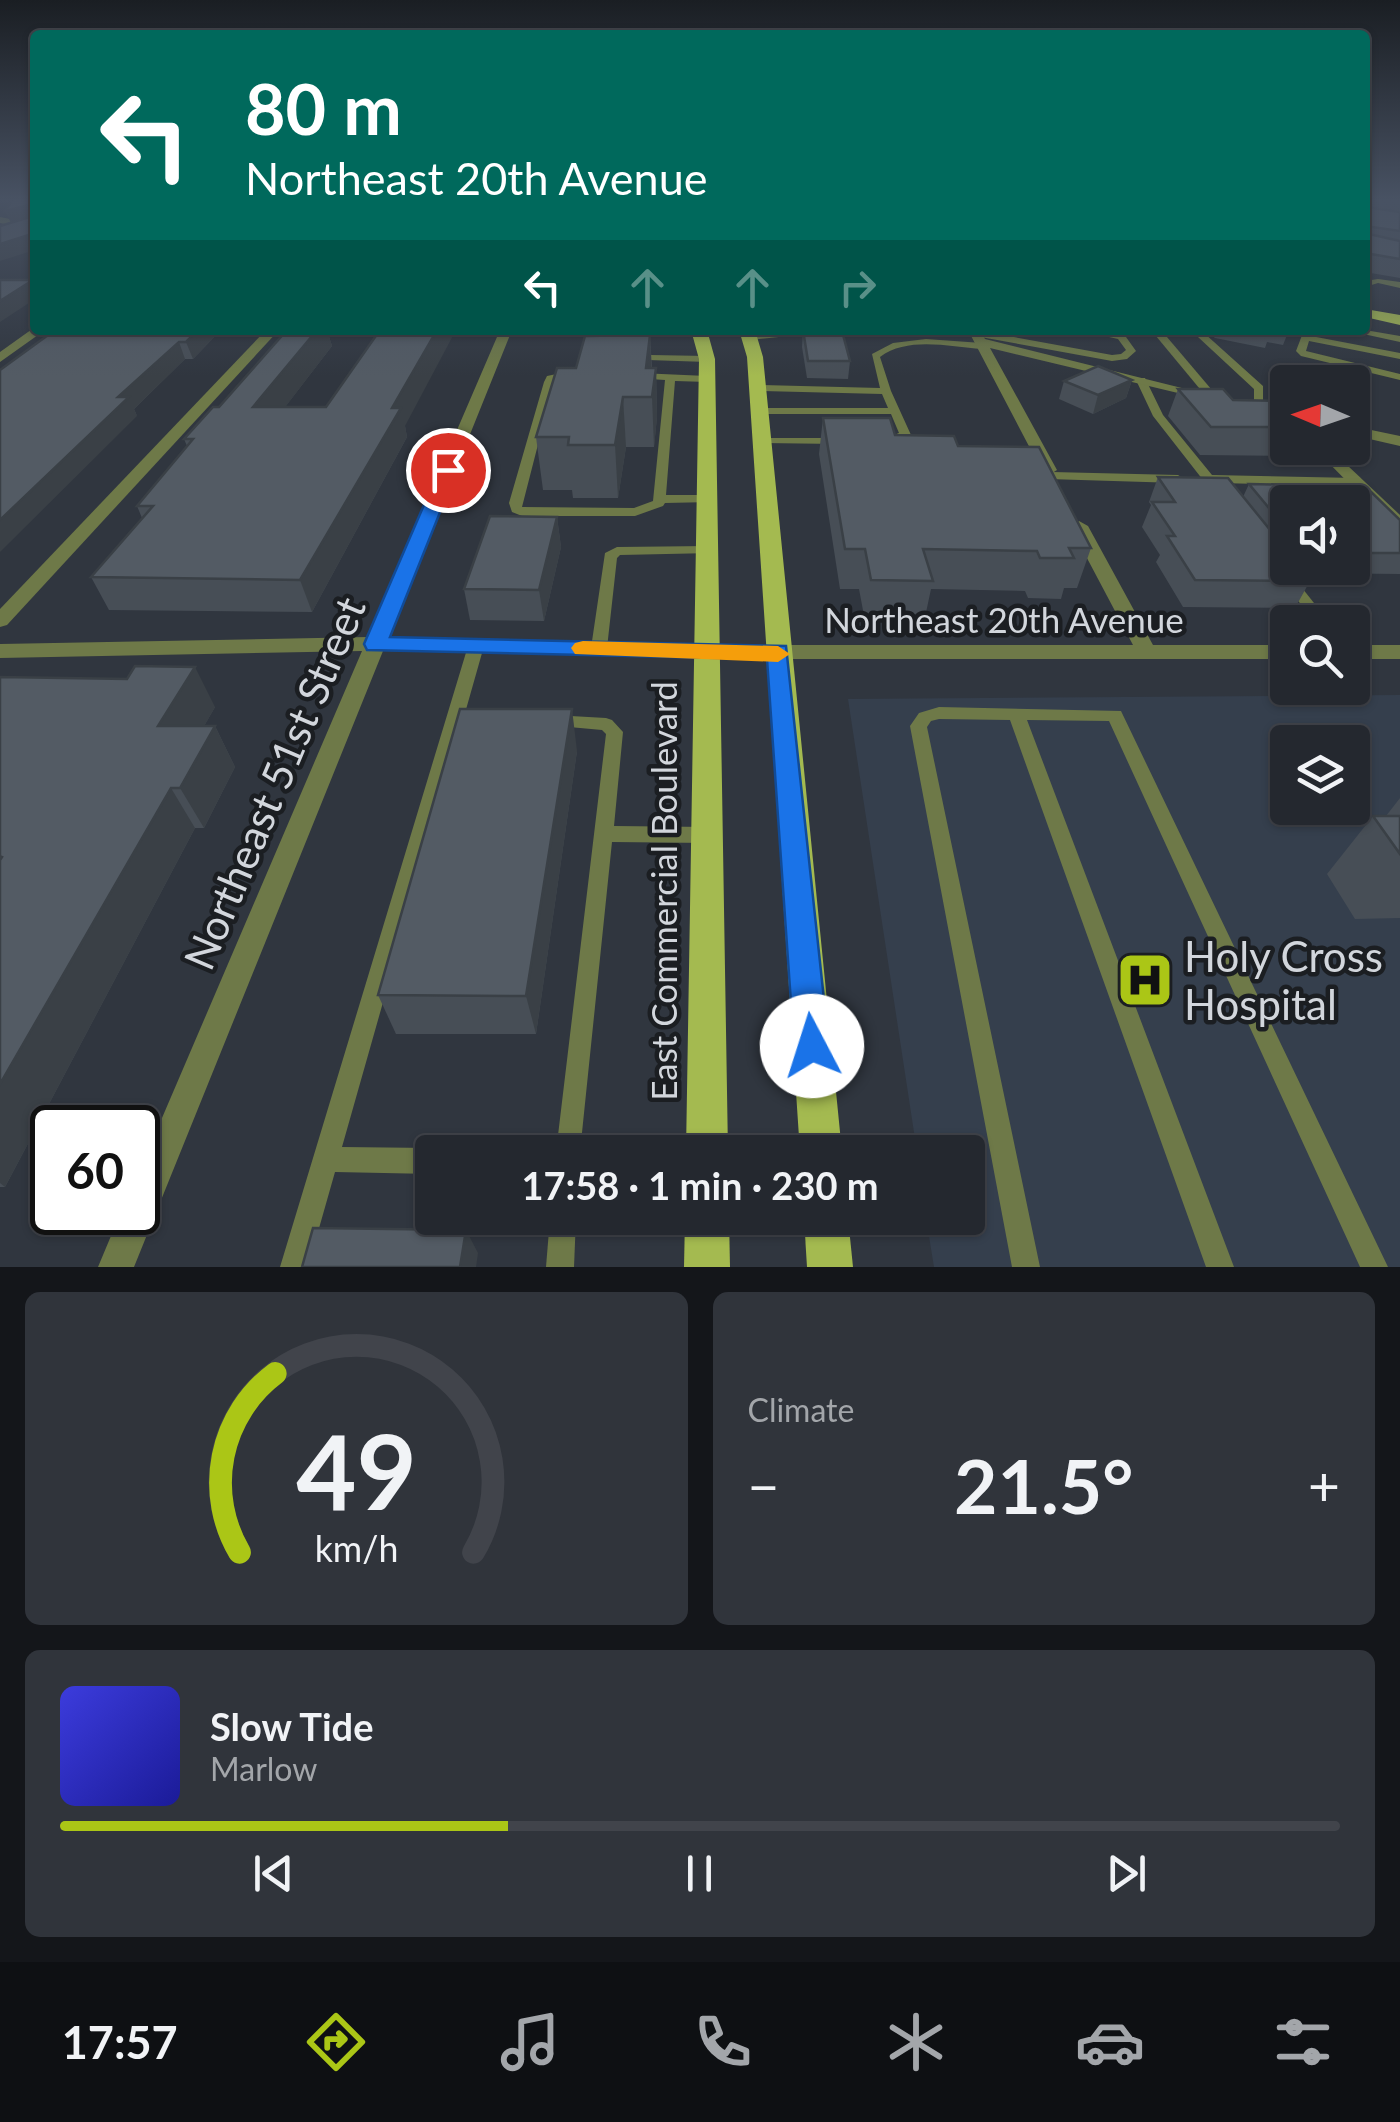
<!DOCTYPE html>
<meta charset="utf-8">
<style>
:root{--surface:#24282f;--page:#30343b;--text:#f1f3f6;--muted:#a3a6aa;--line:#41444b;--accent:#abc616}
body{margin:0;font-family:Lato,sans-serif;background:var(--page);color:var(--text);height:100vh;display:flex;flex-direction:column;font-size:38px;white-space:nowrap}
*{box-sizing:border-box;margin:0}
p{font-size:32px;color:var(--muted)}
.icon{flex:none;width:55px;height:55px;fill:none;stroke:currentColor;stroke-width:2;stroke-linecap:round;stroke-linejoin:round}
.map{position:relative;height:1267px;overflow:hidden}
.side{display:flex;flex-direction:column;gap:25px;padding:25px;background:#14161a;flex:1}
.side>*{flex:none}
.hud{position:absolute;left:30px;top:30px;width:1340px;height:305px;border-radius:10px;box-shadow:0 2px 8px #0004,0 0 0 2px var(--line);background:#00695c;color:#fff;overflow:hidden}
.needle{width:65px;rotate:272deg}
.buttons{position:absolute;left:1270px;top:365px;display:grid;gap:20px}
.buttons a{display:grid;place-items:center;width:100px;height:100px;border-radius:10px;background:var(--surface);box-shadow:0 2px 8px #0004,0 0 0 2px var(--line);font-size:50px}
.speed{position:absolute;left:30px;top:1105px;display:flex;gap:20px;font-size:50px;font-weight:700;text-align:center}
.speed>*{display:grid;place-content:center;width:130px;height:130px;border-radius:50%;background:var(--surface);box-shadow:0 2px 8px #0004,0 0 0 2px var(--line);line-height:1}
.speed .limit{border:5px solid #111;border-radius:15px;background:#fff;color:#111}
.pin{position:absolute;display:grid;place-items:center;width:85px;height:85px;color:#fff;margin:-42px;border:5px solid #fff;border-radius:50%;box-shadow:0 2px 10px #0007}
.me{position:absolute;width:110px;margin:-55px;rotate:355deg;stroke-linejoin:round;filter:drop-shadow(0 0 8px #0008)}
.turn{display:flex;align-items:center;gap:35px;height:210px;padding:0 50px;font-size:45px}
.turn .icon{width:130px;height:130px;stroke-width:2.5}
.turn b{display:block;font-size:70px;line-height:85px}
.lanes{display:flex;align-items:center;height:95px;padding:0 50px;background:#0003;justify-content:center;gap:50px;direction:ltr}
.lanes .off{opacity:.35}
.big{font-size:75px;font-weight:700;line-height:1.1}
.side .tile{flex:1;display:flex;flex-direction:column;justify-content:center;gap:15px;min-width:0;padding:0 35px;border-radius:15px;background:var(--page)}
.side .dial{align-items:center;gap:0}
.dial svg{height:260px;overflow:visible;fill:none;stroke:var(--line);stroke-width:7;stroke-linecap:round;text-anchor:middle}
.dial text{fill:var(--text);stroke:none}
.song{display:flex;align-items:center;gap:30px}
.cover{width:120px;height:120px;border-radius:15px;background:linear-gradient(135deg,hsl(240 70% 55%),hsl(240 70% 35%))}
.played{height:10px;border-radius:5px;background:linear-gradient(90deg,var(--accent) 35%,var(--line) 35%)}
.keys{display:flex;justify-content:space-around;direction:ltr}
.heat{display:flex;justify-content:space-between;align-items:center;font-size:55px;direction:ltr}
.side .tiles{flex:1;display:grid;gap:25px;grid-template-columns:1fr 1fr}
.tile:last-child{grid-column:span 2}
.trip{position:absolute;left:415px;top:1135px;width:570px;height:100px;border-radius:10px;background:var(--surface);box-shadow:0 2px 8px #0004,0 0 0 2px var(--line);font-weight:700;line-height:100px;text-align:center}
.dock{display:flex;height:160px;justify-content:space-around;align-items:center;background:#0e1013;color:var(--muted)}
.dock .icon{width:70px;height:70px}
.dock .active{color:var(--accent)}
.dock b{font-size:45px;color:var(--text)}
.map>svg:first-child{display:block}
</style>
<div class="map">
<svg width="1400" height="1267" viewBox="0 0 1400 1267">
<rect width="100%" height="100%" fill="#30363f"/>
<path fill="#353f4d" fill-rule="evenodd" d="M 1400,695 L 1400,1267 L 934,1267 L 926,1218 L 968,1218 L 968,1152 L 917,1152 L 848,699 ZM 1288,742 L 1352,742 L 1352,808 L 1288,808 Z"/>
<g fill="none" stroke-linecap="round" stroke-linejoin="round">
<g fill="#6e7948" fill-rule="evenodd">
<path d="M 1378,279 L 1400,282 L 1400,288 L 1378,283 L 1365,287 L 1365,281 Z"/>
<path d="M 666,330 L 704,330 C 695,335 675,335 666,330 Z"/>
<path d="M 790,330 L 975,330 L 1112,355 L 1121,354 L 1126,350 L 1118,339 L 1078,330 L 1117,333 L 1117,330 L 1127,330 L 1126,337 L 1136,351 L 1127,359 L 1112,361 L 975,336 L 935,333 L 930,336 L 798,335 L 750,340 L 745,337 L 750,334 Z"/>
<path d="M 1151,330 L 1161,330 L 1217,396 L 1217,400 L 1209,400 Z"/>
<path d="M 1182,330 L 1204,333 L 1263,386 L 1263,411 L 1254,409 L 1254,389 L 1198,337 Z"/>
<path d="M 1304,330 L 1314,330 L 1311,336 L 1400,353 L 1400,359 L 1309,341 L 1306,351 L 1400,374 L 1400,380 L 1301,356 L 1296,351 Z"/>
<path d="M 1345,330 L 1365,330 L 1400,336 L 1400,342 Z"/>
<path d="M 926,339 L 982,343 L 987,346 L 982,349 C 950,347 908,336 880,357 L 891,391 L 911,435 L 909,437 L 887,444 L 883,443 L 883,439 L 899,433 L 891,414 L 759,414 L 754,411 L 759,408 L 888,408 L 882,394 L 757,391 L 752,388 L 757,385 L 880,388 L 872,354 L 893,343 Z"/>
<path d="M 651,355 L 707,356 L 712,359 L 707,362 L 648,360 L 646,358 Z"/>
<path d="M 571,371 L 575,372 L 575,376 L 554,382 L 522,507 L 634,508 L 653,501 L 665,380 L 635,378 L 635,374 L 639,373 L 707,376 L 712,379 L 707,382 L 675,381 L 666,495 L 708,495 L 712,496 L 712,502 L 665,503 L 663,506 L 635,516 L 522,516 L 512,512 L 509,503 L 544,382 L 547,376 Z"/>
<path d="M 1137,378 L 1145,378 L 1163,415 L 1212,475 L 1356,478 L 1362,482 L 1356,486 L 1218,483 L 1220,486 L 1218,489 L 1210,489 L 1153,416 L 1136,380 Z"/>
<path d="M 761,438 L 839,438 L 845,441 L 839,444 L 757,443 L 757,439 Z"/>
<path d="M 1052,472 L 1178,475 L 1184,479 L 1178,483 L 1048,479 L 1046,476 Z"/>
<path d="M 708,546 L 715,550 L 713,553 L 620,555 L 617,558 L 607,648 L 599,653 L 594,652 L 591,648 L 605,553 L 617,547 Z"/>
<path d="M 1290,578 L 1295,579 L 1329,622 L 1315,622 L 1283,582 Z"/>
<path d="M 476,641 L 484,646 L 342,1147 L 432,1148 L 441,1152 L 432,1152 L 432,1174 L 335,1172 L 308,1267 L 280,1267 L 468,646 Z"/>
<path d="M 939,707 L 1121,711 L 1388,1267 L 1360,1267 L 1109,721 L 1027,720 L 1234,1267 L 1206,1267 L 1010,720 L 939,719 L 931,721 L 927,727 L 1040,1267 L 1012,1267 L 910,726 L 919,713 Z"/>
<path d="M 553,715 L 606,718 L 612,720 L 623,732 L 614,826 L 709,827 L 716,830 L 718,835 L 716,840 L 709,843 L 612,842 L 580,1152 L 556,1152 L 606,734 L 602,730 L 547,725 L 545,721 L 547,717 Z"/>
<path d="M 550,1218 L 576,1218 L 574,1267 L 546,1267 Z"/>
</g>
<g fill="#6e7948" fill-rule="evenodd">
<path d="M 0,217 L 35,224 L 35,230 L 0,223 Z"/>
<path d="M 35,327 L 35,330 L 45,330 L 0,362 L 0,352 Z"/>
<path d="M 266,330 L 279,330 L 7,625 L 0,627 L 0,609 Z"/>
<path d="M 500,330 L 512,330 L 388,638 L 778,645 L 1133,645 L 1070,526 L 1079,521 L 1088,526 L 1153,645 L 1288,645 L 1288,659 L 778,659 L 383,651 L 134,1267 L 98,1267 L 121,1212 L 138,1212 L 138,1174 L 362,651 L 0,658 L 0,644 L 368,637 Z"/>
<path d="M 968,330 L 980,330 L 985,339 L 1210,395 L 1203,399 L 990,348 L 1057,470 L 1049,475 L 1043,473 Z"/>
<path d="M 1352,426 L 1400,436 L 1400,446 L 1352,435 Z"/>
<path d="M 1314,448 L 1329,448 L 1400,515 L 1400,530 L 1394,529 Z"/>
<rect x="1352" y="645" width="48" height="14"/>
</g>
<g fill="#a4ba50" fill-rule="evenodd">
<path d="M 1365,309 L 1400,315 L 1400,325 L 1365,317 Z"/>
<path d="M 691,330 L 707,330 L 715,359 L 728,1152 L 686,1152 L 699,359 Z"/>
<path d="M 739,330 L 755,330 L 763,357 L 842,1152 L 800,1152 L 747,357 Z"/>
<path d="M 685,1218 L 729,1218 L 730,1267 L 684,1267 Z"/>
<path d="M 804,1218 L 848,1218 L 853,1267 L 807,1267 Z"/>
</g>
</g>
<g fill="#474e56" fill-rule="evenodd">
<path d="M 1365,199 L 1400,199 L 1400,278 L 1365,272 Z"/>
<path d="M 55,330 L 221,330 L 193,359 L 185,359 L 134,409 L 137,416 Z"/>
<path d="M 287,330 L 327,330 L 332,346 L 285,407 L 405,426 L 407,437 L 312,612 L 109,610 L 91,577 L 142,518 L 137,506 L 187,446 L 184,439 L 219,407 Z"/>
<path d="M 803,330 L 850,361 L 848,379 L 807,378 L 802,347 Z"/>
<path d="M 1212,330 L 1289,330 L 1283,345 L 1267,342 L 1265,348 L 1215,338 L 1210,334 Z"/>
<path d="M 650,335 L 652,368 L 656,368 L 657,417 L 654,447 L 626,447 L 618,498 L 573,498 L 572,490 L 543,490 L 536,437 L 576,368 Z"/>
<path d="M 1132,380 L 1126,398 L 1093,414 L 1059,399 L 1064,381 Z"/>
<path d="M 1178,389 L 1233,400 L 1288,401 L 1288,448 L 1304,448 L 1300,456 L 1200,455 L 1168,416 Z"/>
<path d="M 823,418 L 895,435 L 958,446 L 1091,548 L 1077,588 L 1064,588 L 1061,599 L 1028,598 L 1025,591 L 931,589 L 924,622 L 865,621 L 859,589 L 840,589 L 819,454 Z"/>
<path d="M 1158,477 L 1228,478 L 1243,497 L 1249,484 L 1365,486 L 1400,520 L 1400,574 L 1304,573 L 1310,581 L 1295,608 L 1183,607 L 1156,562 L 1160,555 L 1142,527 L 1151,505 L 1149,502 ZM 1288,502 L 1352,502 L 1352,568 L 1288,568 Z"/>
<path d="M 557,517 L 561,547 L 544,621 L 470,620 L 464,589 Z"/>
<path d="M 0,677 L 215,707 L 204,726 L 215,726 L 235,767 L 204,828 L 195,828 L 5,1187 L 0,1187 Z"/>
<path d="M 577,751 L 536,1034 L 396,1034 L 378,995 Z"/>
<path d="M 1400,798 L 1400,918 L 1355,919 L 1327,874 L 1373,816 L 1386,816 Z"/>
</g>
<g fill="#3a4046">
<path d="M 28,205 L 34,218 L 12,225 L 5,211 Z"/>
<path d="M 35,233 L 35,250 L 0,261 L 0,244 Z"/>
<path d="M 33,280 L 35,285 L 35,299 L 0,322 L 0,301 Z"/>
<path d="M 198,330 L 221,330 L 193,359 L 186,342 Z"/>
<path d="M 317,330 L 327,330 L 332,346 L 263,436 L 253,407 Z"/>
<path d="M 437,330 L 456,330 L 405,426 L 407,437 L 312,612 L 300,580 L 392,408 Z"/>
<path d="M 650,335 L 652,382 L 646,368 Z"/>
<path d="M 179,342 L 185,359 L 134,409 L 137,416 L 0,552 L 0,520 L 118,397 Z"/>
<path d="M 656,368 L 657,417 L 654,447 L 652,397 Z"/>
<path d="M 1132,380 L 1126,398 L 1093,414 L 1098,395 Z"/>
<path d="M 623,397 L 626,447 L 618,498 L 615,445 Z"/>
<path d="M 557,517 L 561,547 L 544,621 L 539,590 Z"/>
<path d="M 195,667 L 215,707 L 181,767 L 158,726 Z"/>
<path d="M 572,709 L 577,751 L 536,1034 L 526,996 Z"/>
<path d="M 215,726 L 235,767 L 204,828 L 180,788 Z"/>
<path d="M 171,788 L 195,828 L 5,1187 L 0,1183 L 0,1084 Z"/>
<path d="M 466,1230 L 478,1253 L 476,1267 L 460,1267 Z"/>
</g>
<g fill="#535b64" stroke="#3a4046" stroke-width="2.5">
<path d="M 13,199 L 35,199 L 35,233 L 0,244 L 0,226 L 30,217 L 32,208 L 28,205 L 5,211 Z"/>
<path d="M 1365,199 L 1370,199 L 1372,208 L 1400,212 L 1400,231 L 1365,226 Z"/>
<path d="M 1369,234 L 1400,241 L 1400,259 L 1365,253 Z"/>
<path d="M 0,280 L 33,280 L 0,301 Z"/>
<path d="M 55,330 L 198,330 L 186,342 L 179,342 L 118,397 L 129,397 L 0,520 L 0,370 Z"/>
<path d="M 287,330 L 317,330 L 253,407 L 326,407 L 380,330 L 437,330 L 392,408 L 401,408 L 300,580 L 91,577 L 153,506 L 137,506 L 193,439 L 184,439 L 213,407 L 219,407 Z"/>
<path d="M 803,330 L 842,331 L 850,361 L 808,361 Z"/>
<path d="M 650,335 L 646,368 L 656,368 L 652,397 L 623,397 L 615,445 L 568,445 L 569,437 L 536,437 L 557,368 L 576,368 L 585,336 Z"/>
<path d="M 1098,366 L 1132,380 L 1098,395 L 1064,381 Z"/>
<path d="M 1178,389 L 1223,389 L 1233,400 L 1288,401 L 1288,427 L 1211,427 Z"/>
<path d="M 823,418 L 890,418 L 895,435 L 954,436 L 958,446 L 1039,447 L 1091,548 L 1069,548 L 1074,558 L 1040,558 L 1037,551 L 923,549 L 933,581 L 871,580 L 865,549 L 845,549 Z"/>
<path d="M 1158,477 L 1228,478 L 1288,552 L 1288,568 L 1300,568 L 1310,581 L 1195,580 L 1167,536 L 1175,536 L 1152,502 L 1175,502 Z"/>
<path d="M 1249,484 L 1365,486 L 1400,520 L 1400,553 L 1352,553 L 1352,502 L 1288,502 L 1288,531 Z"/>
<path d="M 490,516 L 557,517 L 539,590 L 464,589 Z"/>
<path d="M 135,666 L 195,667 L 158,726 L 215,726 L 180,788 L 171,788 L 0,1084 L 0,860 L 2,857 L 0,856 L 0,677 L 127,679 Z"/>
<path d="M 460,709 L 572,709 L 526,996 L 378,995 Z"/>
<path d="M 1373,816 L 1400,816 L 1400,854 Z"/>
<path d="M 313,1228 L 466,1230 L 460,1267 L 302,1267 Z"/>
</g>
<linearGradient id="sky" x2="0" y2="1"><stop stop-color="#1a1e23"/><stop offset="0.53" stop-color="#485263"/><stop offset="1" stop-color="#485263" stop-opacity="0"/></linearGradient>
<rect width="1400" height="376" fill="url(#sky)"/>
<path fill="#1a73e8" stroke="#114b97" stroke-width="2.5" d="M 448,464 L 457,470 L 390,637 L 786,646 L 829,1046 L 824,1059 L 812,1064 L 799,1059 L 794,1046 L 767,659 L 367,650 L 364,644 L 439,470 Z"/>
<path fill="#f59e0b" d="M 583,641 L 778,646 L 790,654 L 778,662 L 575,654 L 571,648 L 575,643 Z"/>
<defs>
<g id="hospital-square" transform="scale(2.875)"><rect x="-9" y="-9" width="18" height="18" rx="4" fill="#abc616" stroke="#1b1e22"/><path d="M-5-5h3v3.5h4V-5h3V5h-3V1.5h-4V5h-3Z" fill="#111"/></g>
</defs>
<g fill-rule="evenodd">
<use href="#hospital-square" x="1145" y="980"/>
</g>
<g text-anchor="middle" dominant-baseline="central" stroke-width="9" stroke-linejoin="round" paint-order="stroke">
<g font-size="35" fill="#d2d6dc" stroke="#1b1e22">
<text x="1004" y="619">Northeast 20th Avenue</text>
<text transform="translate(663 891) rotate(-90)">East Commercial Boulevard</text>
</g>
<g font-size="42" fill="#d2d6dc" stroke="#1b1e22">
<text transform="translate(274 783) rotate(-67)">Northeast 51st Street</text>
</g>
<g font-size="42" fill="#d2d6dc" stroke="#1b1e22" text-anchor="start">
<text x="1184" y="956">Holy Cross<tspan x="1184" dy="48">Hospital</tspan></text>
</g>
</g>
</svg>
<div class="buttons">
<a><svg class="needle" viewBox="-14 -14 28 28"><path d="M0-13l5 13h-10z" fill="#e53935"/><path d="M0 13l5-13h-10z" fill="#a3a6aa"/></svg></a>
<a><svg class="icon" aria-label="sound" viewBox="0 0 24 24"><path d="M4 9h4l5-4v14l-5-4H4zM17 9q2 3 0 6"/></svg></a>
<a><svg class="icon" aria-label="search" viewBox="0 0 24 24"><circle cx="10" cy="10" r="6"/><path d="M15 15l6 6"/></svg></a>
<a><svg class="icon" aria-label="layers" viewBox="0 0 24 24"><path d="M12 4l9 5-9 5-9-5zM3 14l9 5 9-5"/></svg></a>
</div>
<div class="speed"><div class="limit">60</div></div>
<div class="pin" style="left:448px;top:470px;background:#d93025"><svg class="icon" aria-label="arrive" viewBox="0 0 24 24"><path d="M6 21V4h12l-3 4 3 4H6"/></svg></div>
<svg class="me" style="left:812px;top:1046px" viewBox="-20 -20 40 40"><circle r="19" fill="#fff"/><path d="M0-13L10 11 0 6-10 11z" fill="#1a73e8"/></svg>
<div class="trip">17:58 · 1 min · 230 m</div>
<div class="hud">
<div class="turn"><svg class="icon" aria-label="left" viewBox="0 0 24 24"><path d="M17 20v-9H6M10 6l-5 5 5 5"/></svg><div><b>80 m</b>Northeast 20th Avenue</div></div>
<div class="lanes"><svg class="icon" aria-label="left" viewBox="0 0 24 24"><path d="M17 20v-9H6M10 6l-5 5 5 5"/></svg><svg class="icon off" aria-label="ahead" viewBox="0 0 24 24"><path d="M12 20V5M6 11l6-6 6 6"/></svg><svg class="icon off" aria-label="ahead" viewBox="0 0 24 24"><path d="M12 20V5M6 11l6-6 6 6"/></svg><svg class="icon off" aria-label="right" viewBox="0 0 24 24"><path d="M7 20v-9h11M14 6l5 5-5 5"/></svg></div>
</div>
</div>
<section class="side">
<div class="tiles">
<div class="tile dial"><svg viewBox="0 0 100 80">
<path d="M14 69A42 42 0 1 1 86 69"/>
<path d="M14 69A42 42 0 0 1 25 14" stroke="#abc616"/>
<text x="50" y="56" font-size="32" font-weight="700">49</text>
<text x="50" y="72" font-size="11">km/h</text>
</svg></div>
<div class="tile"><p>Climate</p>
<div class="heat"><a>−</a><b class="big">21.5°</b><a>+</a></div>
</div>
<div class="tile">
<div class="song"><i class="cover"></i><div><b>Slow Tide</b><p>Marlow</p></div></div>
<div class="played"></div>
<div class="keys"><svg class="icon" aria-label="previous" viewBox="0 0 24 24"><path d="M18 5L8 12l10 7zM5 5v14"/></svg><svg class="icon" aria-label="pause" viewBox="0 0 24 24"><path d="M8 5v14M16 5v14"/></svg><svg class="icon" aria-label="next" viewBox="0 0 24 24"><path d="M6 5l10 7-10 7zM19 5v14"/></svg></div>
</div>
</div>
</section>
<nav class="dock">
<b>17:57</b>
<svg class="icon active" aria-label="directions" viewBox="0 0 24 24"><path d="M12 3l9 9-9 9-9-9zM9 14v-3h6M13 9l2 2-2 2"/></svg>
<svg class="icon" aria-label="music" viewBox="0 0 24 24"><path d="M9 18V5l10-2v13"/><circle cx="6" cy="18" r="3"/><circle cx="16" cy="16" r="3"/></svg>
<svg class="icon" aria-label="phone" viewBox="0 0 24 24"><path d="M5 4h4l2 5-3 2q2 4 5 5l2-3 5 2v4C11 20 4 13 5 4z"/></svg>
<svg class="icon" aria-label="climate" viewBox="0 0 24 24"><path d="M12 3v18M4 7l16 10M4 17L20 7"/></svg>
<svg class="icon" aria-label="car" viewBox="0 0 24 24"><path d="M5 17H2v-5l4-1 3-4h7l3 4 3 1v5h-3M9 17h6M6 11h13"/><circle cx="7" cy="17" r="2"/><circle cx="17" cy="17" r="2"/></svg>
<svg class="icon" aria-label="filters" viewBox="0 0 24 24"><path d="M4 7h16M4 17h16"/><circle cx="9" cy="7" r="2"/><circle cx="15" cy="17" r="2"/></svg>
</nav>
